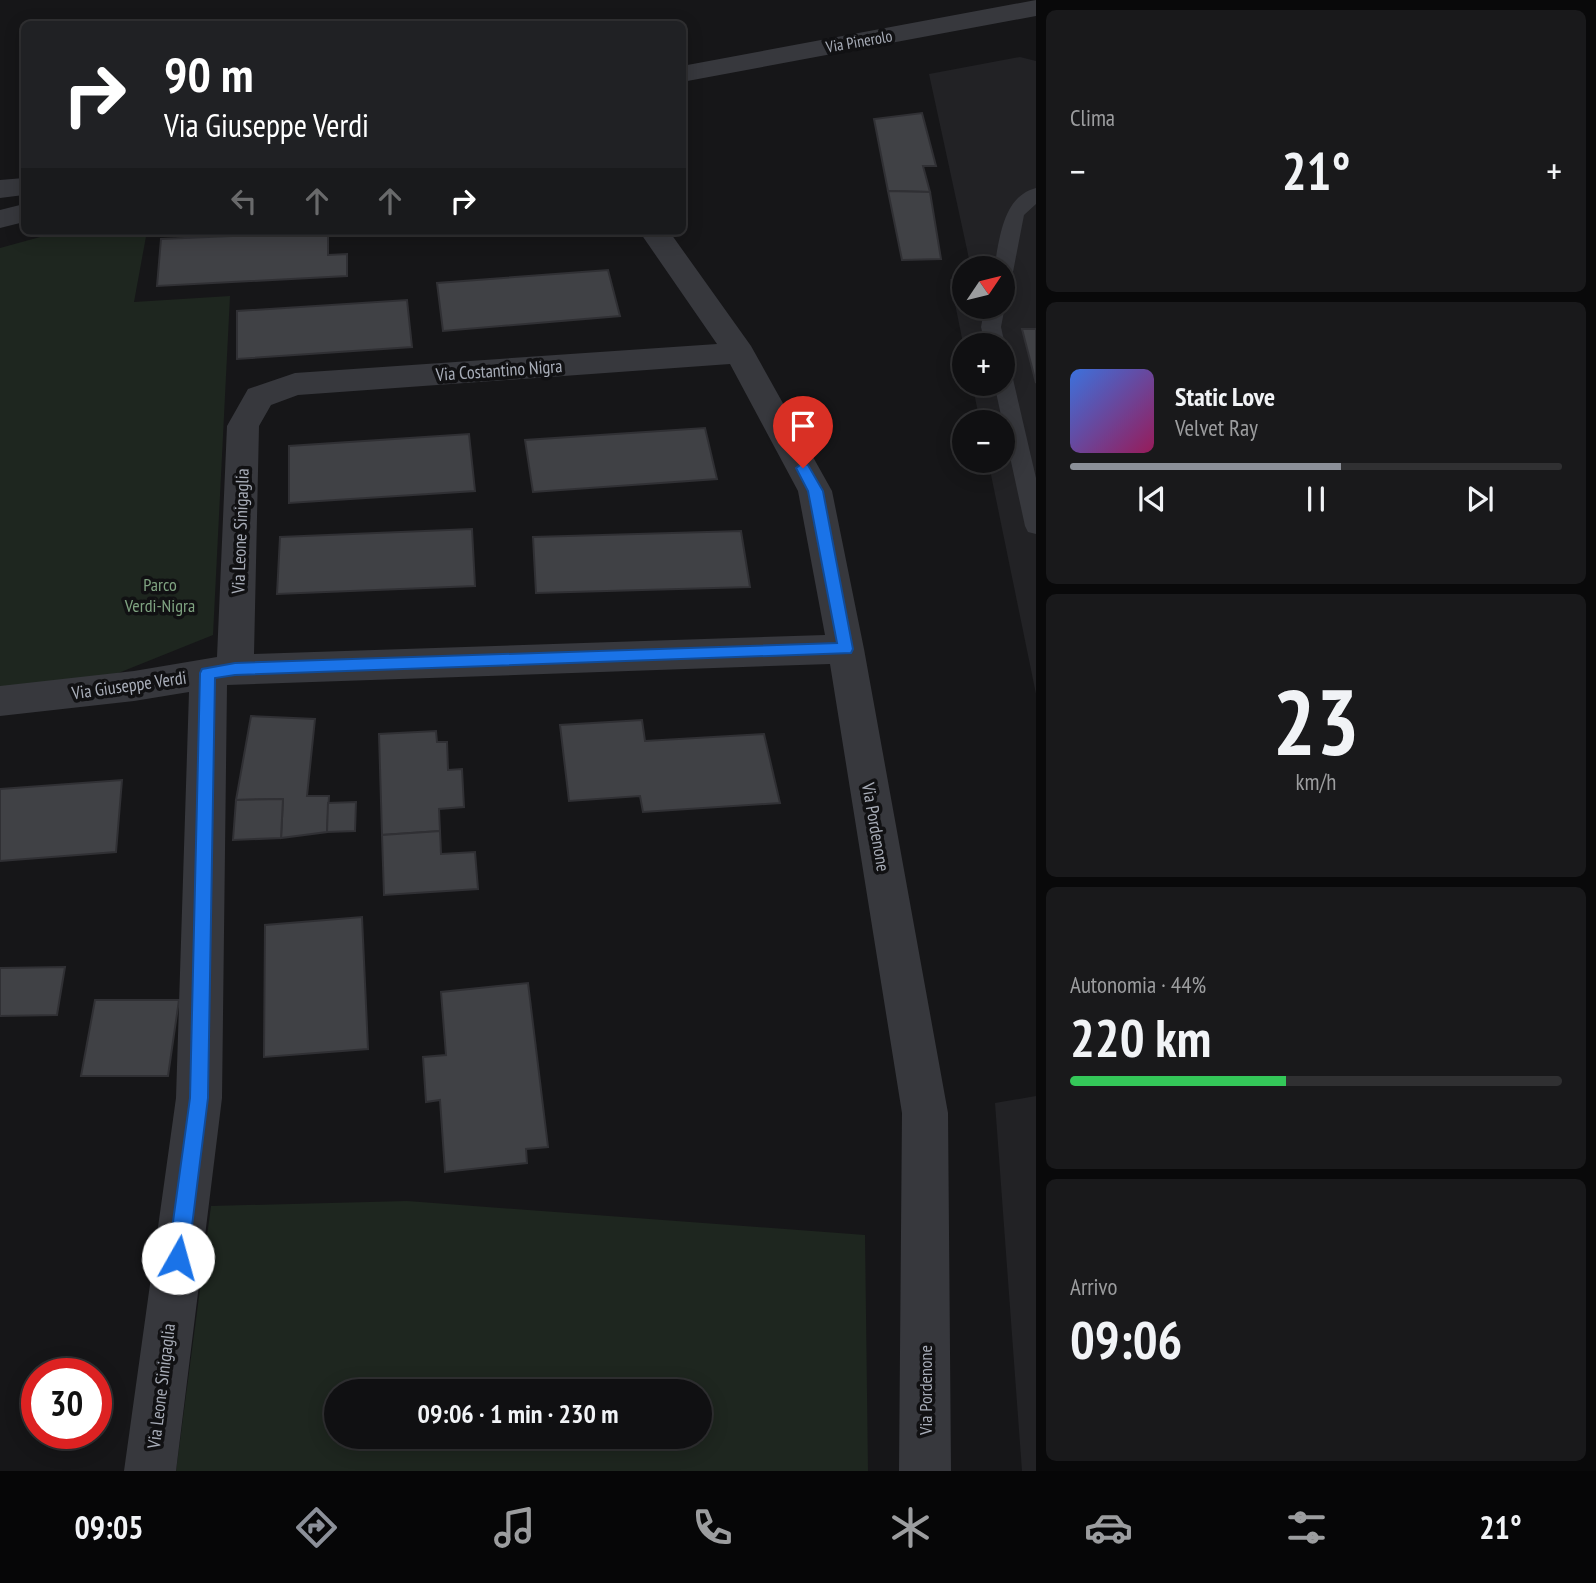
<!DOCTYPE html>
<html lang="it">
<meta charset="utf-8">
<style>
:root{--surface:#101012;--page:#19191b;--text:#f1f3f6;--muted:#9c9d9f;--line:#303032;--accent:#8c9099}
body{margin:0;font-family:"PT Sans Narrow",sans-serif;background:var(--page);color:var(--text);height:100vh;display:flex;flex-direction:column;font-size:26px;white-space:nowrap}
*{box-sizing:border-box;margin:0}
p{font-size:23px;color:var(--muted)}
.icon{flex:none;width:38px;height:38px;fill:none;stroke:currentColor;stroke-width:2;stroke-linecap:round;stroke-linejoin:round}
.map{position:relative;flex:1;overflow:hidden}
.panel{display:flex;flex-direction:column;gap:10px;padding:10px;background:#09090a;width:560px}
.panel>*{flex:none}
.hud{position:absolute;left:21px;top:21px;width:665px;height:214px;border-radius:10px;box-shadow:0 4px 18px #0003,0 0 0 2px var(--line);background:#202124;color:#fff;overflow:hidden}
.needle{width:46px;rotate:55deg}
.tools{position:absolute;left:952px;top:256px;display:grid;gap:14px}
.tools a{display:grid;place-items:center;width:63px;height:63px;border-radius:50%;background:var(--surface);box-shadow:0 4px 18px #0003,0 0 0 2px var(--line);font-size:35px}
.speed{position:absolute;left:21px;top:1358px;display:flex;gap:14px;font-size:35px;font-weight:700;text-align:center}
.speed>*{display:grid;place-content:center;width:91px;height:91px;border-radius:50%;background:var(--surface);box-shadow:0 4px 18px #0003,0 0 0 2px var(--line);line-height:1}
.speed .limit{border:10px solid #d22;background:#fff;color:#111}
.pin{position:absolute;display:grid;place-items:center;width:60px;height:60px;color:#fff;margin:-72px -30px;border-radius:50% 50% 50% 0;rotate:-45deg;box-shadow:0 0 7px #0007}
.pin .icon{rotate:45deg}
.me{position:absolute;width:77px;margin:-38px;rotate:7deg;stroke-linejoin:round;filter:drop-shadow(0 0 5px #0008)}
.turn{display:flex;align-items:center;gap:24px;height:147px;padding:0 28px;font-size:32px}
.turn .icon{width:91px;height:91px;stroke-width:2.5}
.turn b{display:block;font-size:49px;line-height:60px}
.lanes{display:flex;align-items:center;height:66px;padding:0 28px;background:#0003;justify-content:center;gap:35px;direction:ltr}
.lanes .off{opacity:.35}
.big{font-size:52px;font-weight:600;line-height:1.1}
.panel .card{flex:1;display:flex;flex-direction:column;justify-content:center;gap:10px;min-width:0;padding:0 24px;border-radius:10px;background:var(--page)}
.panel .dial{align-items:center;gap:0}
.dial b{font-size:91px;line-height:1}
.song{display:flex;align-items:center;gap:21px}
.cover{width:84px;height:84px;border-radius:10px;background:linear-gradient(135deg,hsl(220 70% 55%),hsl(330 70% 35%))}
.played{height:7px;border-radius:4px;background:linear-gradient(90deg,var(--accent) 55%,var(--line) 55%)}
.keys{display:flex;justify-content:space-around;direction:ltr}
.heat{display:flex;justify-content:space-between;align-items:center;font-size:38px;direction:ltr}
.charge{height:10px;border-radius:5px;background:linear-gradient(90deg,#34c759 44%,var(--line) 0)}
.trip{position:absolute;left:324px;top:1379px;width:388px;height:70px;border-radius:35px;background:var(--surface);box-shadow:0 4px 18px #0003,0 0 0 2px var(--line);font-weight:600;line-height:70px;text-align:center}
.menu{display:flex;height:112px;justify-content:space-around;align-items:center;background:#060607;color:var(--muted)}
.menu .icon{width:49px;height:49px}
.menu .current{color:var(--accent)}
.menu b{font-size:32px;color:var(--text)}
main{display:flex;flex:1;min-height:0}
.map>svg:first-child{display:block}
</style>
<main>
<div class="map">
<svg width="1036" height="1471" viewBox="0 0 1036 1471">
<rect width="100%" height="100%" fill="#161618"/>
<g fill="#222225">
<path d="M 1020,57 L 1036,61 L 1036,694 L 988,460 L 1003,460 L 1003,422 L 980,422 L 972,383 L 1003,383 L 1003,345 L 964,345 L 964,348 L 950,279 L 964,279 L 964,306 L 1003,306 L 1003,268 L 971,268 L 929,74 Z"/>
<path d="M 1036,1096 L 1036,1471 L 1022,1471 L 995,1103 Z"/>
</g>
<g fill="#1e261f" fill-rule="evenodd">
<path d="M 62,231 L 147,231 L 134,302 L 230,296 L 213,635 L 96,682 L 0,687 L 0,248 Z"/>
<path d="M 407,1201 L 865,1235 L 868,1471 L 176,1471 L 211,1206 ZM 336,1391 L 700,1391 L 700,1437 L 336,1437 Z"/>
</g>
<g fill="#404145" stroke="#303034" stroke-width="2">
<path d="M 922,113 L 936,166 L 923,166 L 930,192 L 888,191 L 874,119 Z"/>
<path d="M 888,191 L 930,192 L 941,259 L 902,260 Z"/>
<path d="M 328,232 L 328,255 L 347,254 L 347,276 L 157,286 L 161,239 Z"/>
<path d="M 608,270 L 620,316 L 443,331 L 437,283 Z"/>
<path d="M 407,300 L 412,347 L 237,359 L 237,311 Z"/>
<path d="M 1022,329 L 1036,329 L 1036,383 Z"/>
<path d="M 705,428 L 717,479 L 533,492 L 525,440 Z"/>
<path d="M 469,434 L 475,491 L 289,503 L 289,446 Z"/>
<path d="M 472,529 L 475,586 L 277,594 L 280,537 Z"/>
<path d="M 741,531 L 750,587 L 536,593 L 533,537 Z"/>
<path d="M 251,716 L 315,719 L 307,796 L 329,796 L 327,832 L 281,838 L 283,799 L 236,800 Z"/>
<path d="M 642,720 L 645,741 L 764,734 L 780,803 L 643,812 L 640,796 L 569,801 L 560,725 Z"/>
<path d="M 436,731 L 437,742 L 447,742 L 448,770 L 462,769 L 464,807 L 439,809 L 440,831 L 382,835 L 379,734 Z"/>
<path d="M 122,780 L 116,852 L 0,861 L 0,789 Z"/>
<path d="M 283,799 L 281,838 L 233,840 L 236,800 Z"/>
<path d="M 356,802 L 355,831 L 327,832 L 328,803 Z"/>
<path d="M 440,831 L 441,854 L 475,852 L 478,889 L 384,895 L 382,835 Z"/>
<path d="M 362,917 L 368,1049 L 264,1057 L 265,925 Z"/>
<path d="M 65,967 L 57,1015 L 0,1016 L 0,968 Z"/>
<path d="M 528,983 L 548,1147 L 526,1149 L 527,1163 L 445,1172 L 440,1100 L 426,1102 L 423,1057 L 446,1055 L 441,992 Z"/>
<path d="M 95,1000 L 179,1000 L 168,1076 L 81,1076 Z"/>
</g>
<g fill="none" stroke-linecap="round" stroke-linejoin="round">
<g fill="#37383d" fill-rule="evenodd">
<path d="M 1036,188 L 1036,204 L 1024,215 L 1013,272 L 1010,276 L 1003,278 L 1003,268 L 994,268 C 1000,239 1002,197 1036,188 Z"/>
<path d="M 1003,303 L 1005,306 L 1001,327 L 1005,345 L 1003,349 L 1003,345 L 985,345 L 981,327 L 985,306 L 1003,306 Z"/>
<path d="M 1003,372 L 1010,374 L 1013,379 L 1036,478 L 1036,534 L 1028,532 L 1025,526 L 994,383 L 1003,383 Z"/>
</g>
<g fill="#37383d" fill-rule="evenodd">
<path d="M 1036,0 L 1036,16 L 682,82 L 682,66 Z"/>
<path d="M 24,178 L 24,195 L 0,198 L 0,180 Z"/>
<path d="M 24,204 L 24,222 L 0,228 L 0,210 Z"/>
<path d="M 639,231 L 669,231 L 751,346 L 832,491 L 864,649 L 948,1113 L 951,1471 L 899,1471 L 902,1113 L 830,664 L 227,685 L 222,1098 L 176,1471 L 124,1471 L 176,1098 L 189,692 L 134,701 L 0,716 L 0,686 L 134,671 L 217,657 L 227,426 L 248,389 L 295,373 L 717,344 ZM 730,364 L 798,491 L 825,635 L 254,654 L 259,426 L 271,405 L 298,395 Z"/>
</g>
</g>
<path fill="#1a73e8" stroke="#114b97" stroke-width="2" d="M 803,463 L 808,465 L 823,491 L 853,649 L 851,653 L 235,675 L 215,678 L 208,1098 L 188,1258 L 185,1265 L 178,1268 L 171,1265 L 168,1258 L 190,1098 L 200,673 L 202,669 L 235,663 L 837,643 L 808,491 L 796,468 Z"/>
<g text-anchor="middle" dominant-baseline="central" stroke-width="7" stroke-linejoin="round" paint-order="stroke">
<g font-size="16" fill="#a8adb8" stroke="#111113">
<text transform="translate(859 41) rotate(-10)">Via Pinerolo</text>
</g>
<g font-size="18" fill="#a8adb8" stroke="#111113">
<text transform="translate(499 370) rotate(-4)">Via Costantino Nigra</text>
<text transform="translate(240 531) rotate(-88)">Via Leone Sinigaglia</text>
<text transform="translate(129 685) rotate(-8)">Via Giuseppe Verdi</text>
<text transform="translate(876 827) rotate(80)">Via Pordenone</text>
<text transform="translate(161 1386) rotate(-83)">Via Leone Sinigaglia</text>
<text transform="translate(925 1390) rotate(-90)">Via Pordenone</text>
</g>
<g font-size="18" fill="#7fa381" stroke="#111113">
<text x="160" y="584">Parco<tspan x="160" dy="21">Verdi-Nigra</tspan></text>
</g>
</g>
</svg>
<div class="tools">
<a><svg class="needle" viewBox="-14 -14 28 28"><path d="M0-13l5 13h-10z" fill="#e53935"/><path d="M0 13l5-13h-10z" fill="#9c9d9f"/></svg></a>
<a>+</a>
<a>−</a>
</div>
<div class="speed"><div class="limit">30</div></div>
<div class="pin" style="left:803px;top:468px;background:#d93025"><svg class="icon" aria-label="arrive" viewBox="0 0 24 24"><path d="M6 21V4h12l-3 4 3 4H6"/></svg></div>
<svg class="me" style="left:178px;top:1258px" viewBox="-20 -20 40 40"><circle r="19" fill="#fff"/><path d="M0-13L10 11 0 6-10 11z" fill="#1a73e8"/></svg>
<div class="trip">09:06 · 1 min · 230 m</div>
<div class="hud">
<div class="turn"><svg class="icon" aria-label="right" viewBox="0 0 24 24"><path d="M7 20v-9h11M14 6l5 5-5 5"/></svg><div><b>90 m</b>Via Giuseppe Verdi</div></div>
<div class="lanes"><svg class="icon off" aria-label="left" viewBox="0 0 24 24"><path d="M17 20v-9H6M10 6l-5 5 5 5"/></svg><svg class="icon off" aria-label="ahead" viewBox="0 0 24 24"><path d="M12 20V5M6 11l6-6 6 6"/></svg><svg class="icon off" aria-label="ahead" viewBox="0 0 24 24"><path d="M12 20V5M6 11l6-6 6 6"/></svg><svg class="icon" aria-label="right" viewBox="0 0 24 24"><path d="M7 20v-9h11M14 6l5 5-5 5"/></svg></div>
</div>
</div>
<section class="panel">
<div class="card"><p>Clima</p>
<div class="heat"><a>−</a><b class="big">21°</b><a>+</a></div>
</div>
<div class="card">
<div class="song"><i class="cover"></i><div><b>Static Love</b><p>Velvet Ray</p></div></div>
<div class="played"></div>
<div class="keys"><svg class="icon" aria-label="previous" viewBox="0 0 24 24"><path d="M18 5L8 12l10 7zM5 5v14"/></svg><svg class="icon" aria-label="pause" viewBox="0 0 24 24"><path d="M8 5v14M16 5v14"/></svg><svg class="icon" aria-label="next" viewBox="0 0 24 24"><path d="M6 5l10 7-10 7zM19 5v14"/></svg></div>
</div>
<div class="card dial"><b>23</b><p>km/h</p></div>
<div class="card"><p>Autonomia · 44%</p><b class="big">220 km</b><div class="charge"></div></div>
<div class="card"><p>Arrivo</p><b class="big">09:06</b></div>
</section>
</main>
<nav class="menu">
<b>09:05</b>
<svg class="icon current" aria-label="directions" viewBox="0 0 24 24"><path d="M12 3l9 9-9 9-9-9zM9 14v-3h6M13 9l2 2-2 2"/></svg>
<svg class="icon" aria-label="music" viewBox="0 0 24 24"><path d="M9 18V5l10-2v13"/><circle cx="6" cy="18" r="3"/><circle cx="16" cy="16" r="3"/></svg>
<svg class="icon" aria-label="phone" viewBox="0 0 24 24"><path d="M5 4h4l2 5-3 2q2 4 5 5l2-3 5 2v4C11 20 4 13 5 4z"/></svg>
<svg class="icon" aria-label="climate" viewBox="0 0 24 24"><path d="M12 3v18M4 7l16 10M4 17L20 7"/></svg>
<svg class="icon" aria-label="car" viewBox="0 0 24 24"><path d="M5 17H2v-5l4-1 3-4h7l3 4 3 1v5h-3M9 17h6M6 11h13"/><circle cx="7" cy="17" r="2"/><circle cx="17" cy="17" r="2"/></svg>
<svg class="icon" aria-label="filters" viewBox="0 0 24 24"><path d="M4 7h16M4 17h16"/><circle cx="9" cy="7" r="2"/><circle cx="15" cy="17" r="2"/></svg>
<b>21°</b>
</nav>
